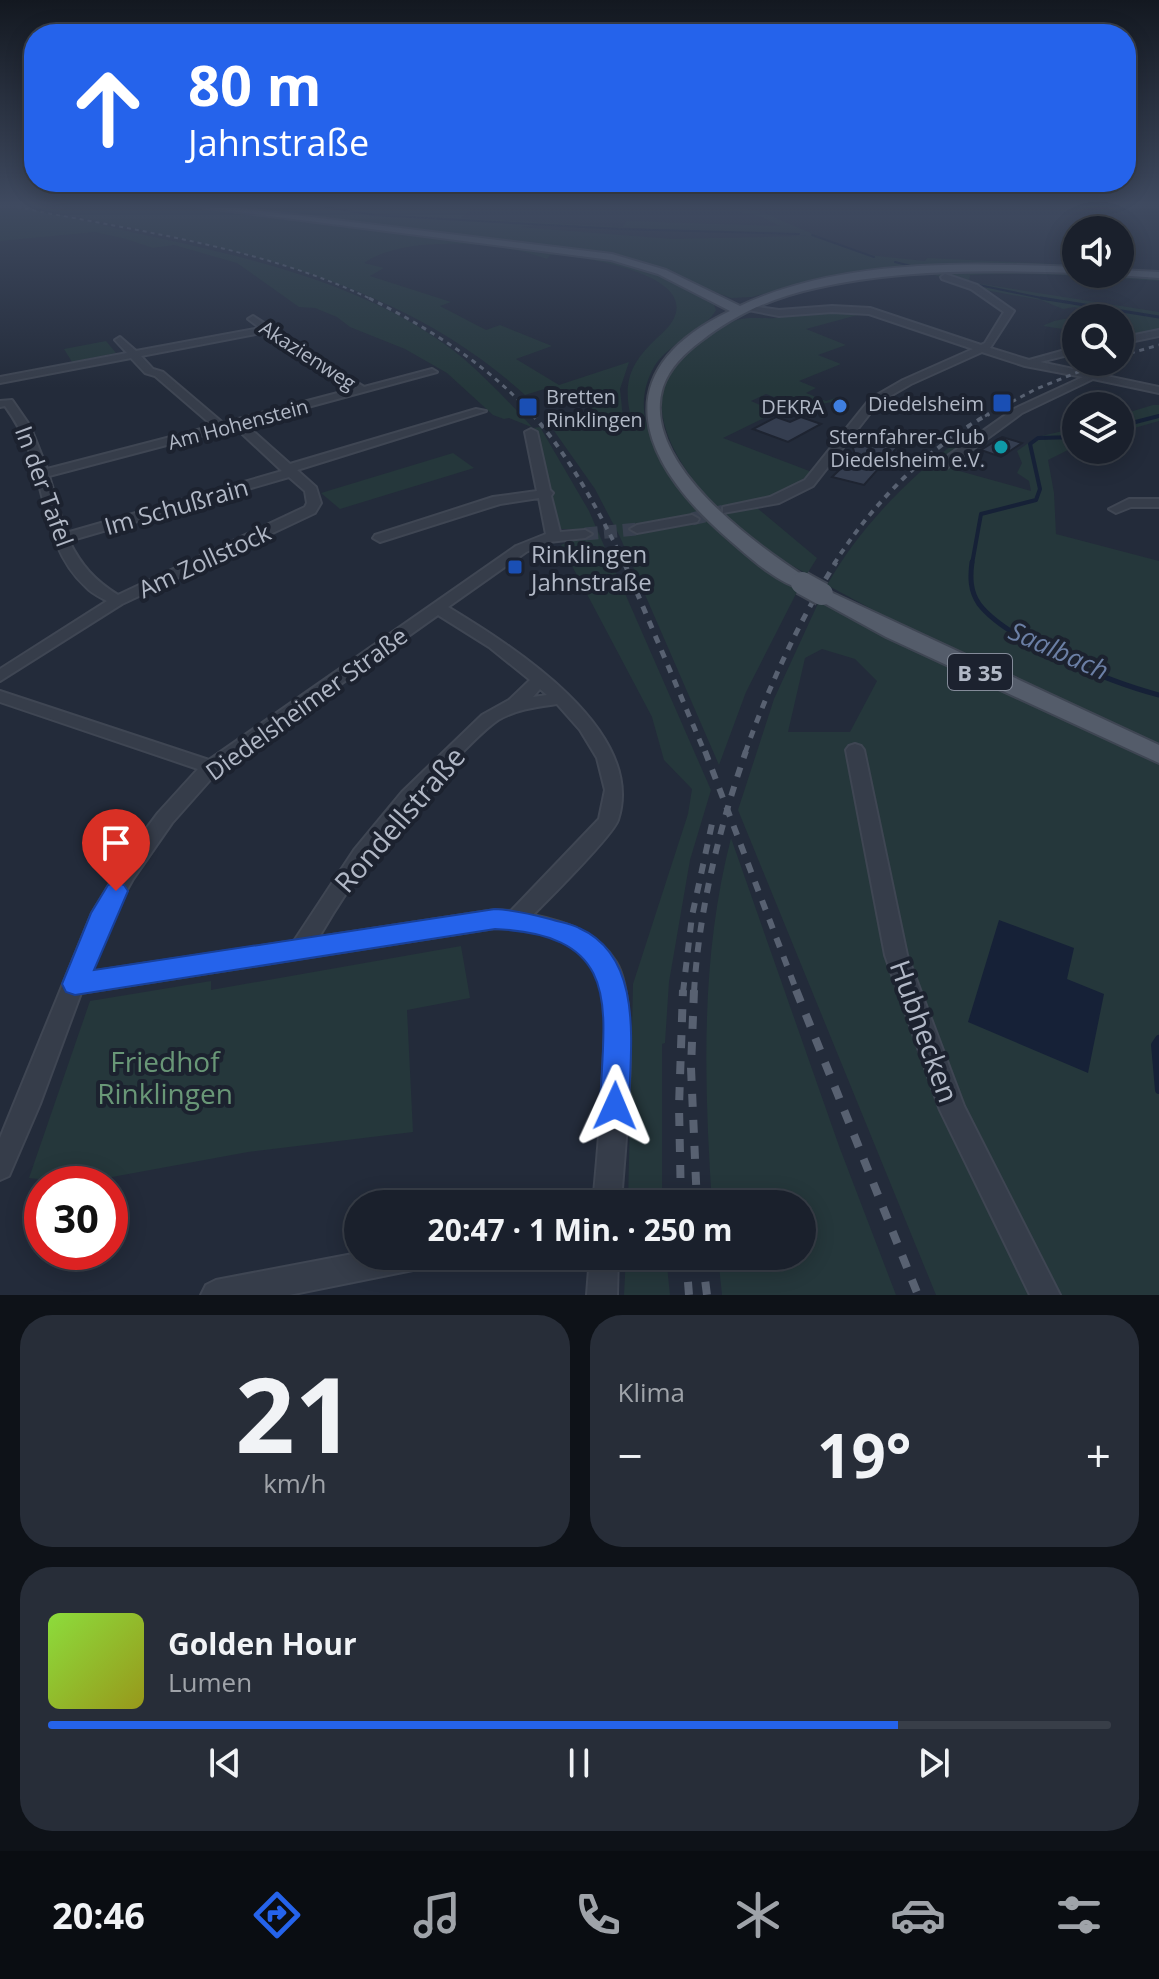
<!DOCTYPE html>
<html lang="de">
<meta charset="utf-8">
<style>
:root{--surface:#1a202c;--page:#272d38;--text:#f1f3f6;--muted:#9fa3a9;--line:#383e48;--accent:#2563eb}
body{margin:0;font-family:"Open Sans",sans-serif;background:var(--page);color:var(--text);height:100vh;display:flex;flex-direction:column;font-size:30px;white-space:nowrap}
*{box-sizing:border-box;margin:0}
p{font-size:26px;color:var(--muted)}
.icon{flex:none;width:44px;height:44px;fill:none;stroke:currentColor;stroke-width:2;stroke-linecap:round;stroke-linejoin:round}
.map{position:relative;height:1295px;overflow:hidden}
.drawer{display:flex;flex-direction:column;gap:20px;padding:20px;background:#0e1218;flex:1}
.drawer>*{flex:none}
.banner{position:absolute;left:24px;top:24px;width:1112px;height:168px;border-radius:32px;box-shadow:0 4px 20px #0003,0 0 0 2px var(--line);background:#2563eb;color:#fff;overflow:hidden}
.tools{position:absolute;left:1062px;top:216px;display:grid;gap:16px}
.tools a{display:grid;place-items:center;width:72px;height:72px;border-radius:50%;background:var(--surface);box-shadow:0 4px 20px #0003,0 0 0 2px var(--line);font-size:40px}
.speed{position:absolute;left:24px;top:1166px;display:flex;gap:16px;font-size:40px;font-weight:700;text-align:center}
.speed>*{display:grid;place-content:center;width:104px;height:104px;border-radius:50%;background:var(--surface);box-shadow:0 4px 20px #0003,0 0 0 2px var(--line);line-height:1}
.speed .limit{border:12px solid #d22;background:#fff;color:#111}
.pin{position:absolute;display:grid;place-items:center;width:68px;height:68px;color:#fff;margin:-82px -34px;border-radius:50% 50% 50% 0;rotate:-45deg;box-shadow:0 0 8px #0007}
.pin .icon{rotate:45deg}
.me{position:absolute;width:88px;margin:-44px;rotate:1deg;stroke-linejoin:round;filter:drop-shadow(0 0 6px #0008)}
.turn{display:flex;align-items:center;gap:28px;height:168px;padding:0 32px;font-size:36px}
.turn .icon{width:104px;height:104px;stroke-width:2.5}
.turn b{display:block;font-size:56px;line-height:68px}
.big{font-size:60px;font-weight:700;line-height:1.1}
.drawer .tile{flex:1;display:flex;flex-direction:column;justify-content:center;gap:12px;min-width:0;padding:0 28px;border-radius:32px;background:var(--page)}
.drawer .dial{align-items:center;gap:0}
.dial b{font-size:104px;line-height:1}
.song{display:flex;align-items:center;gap:24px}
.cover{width:96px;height:96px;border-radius:12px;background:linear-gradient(135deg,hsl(90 70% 55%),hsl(60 70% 35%))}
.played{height:8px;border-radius:4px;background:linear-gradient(90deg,var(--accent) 80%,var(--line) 80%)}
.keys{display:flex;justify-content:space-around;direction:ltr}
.heat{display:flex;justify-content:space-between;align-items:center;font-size:44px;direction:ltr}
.drawer .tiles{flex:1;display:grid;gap:20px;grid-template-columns:1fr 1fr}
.tile:last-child{grid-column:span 2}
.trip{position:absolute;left:344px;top:1190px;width:472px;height:80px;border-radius:40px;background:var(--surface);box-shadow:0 4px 20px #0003,0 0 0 2px var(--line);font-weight:700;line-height:80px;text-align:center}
.dock{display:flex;height:128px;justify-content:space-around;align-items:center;background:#0a0d12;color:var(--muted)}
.dock .icon{width:56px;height:56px}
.dock .selected{color:var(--accent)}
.dock b{font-size:36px;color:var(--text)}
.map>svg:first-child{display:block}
</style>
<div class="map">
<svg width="1159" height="1295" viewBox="0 0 1159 1295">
<rect width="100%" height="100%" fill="#232b3a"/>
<g fill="#25373b" fill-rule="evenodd">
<path d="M 0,207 C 43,207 90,223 131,232 C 243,256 374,284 464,359 C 489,381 511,404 533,428 L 540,427 L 589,511 L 711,790 L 690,860 L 669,982 L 665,1043 L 662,1044 L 662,1204 L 628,1204 L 633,984 L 688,814 L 692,789 L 664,760 L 652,717 L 561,545 L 575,538 L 571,529 L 560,529 L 540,442 L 534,428 L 509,418 L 504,419 L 493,415 L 447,373 L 405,349 L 350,327 L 337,317 L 315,308 L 299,307 L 237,263 L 174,245 L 153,248 L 126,239 L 95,232 L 0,241 Z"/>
<path d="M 29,207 L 194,207 L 624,262 L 649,269 L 714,305 L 716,310 C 707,328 667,344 654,367 C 637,398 643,425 659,454 C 694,518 739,549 799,588 L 746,692 L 719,765 L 620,537 L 595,489 L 545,418 L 587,415 L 595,423 C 607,421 621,424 631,418 C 623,384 629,365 654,341 C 661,334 670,327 674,318 C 695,273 583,258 558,254 L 550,255 L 547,259 C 502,242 405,234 364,263 L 384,268 L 370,276 L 451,302 L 440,306 L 486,330 L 500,325 L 552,346 L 516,359 L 559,385 L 629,362 L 620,389 L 623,418 L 608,417 L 551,387 L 525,395 C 388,270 204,243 29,207 Z"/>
<path d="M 215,207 L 471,209 L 461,218 L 623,227 L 627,221 L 780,226 L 760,216 L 713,207 L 738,207 L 764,213 L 843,247 L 877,256 L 925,261 L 927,258 L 1076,265 L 1076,268 L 1029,266 L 817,280 L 752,297 L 731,298 L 627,259 ZM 543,224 L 809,236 L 672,239 L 519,227 Z"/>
<path d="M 1017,270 L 1159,276 L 1159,281 C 1096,277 1034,272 970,275 L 969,282 L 1159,312 L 1159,330 L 1120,338 L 1120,318 L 1076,318 L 1076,331 L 1043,326 C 1060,316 1075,321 1086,312 L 1075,307 L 1063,309 L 1041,300 L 974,288 L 928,273 Z"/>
<path d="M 825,311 L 865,313 L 806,329 L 846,345 L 818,355 L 841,364 L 799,381 L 816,388 L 806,393 L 826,401 L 838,397 L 843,399 C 812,408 796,406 766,394 L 751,401 L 776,412 L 723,438 L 812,472 C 794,488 774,497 750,502 L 817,558 L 807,574 C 791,565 774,556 760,545 C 682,487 597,374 734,321 C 747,316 762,319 776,318 C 793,316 809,312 825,311 Z"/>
<path d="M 106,341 L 116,353 L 72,362 L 64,349 Z"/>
<path d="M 1153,405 L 1159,405 L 1159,421 L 1120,432 L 1120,415 Z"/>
<path d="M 1076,428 L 1076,446 L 1048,460 L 1054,493 L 1056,534 L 1159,561 L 1159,746 L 877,612 L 827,585 C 861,525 911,476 965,435 L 980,439 L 945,467 L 1031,491 L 1029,481 L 1017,473 L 1022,463 L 1017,451 L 1037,437 Z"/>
<path d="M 453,453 L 474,468 L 340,509 L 321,493 Z"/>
<path d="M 820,599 L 1159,765 L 1159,1295 L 936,1295 L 738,810 L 774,699 ZM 822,649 L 855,659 L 877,681 L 850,732 L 788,732 L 805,658 Z"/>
<path d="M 731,838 L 839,1146 L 896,1295 L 722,1295 L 718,1256 L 802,1256 L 802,1204 L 712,1204 C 704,1081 700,959 731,838 Z"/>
<path d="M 461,946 L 470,998 L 407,1010 L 413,1132 L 248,1152 L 74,1184 L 46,1184 L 47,1180 L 29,1178 L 90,1001 L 211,981 L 211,990 Z"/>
<path d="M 626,1256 L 666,1256 L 670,1295 L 624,1295 Z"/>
</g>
<path fill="#162137" d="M 999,920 L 1074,948 L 1067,979 L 1104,994 L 1088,1073 L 968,1022 Z"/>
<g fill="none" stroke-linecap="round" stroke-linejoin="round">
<g stroke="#162137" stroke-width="2">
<path d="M 326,207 L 374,215 L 619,229 L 799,234"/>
<path d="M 812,235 L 874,257"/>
<path d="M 895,262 L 915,267"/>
<path d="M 974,284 L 1051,300"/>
</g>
<path stroke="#162137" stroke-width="3" d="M 1041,298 L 1159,317"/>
<g stroke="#162137" stroke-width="4">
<path d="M 1120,426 L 1159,416"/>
<path d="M 972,564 L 981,514 L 1036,500 L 1040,489 L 1030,444 L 1038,438 L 1076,437"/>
</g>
<path stroke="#162137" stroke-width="5" d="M 972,562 C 970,577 970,591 979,604 C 1007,641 1113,683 1159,695"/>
<path stroke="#162137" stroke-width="8" d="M 1159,1039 L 1155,1045 L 1159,1090"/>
</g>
<g fill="#353e50" stroke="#1e2431" stroke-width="2">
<path d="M 776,417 L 790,422 L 801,417 L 821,424 L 788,442 L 753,429 Z"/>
<path d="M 877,433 L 903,441 L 864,485 L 832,477 L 855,455 L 853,448 L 859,441 L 870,440 Z"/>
<path d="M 1002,437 L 1022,443 L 1001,457 L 981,450 Z"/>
</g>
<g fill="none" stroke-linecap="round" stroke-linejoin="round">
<g stroke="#38404f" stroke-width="13" stroke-dasharray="13 6" stroke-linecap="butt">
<path d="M 692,519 L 728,510"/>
<path d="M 585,534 L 637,529"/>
</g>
<g stroke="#3f4653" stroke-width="4">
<g id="minor">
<path d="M 945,274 L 977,285 L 1014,311 L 990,348 L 1029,360 L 1076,347 L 1076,353 L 1040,362 L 1159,387 L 1159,393 L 1093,379 L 1022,413 L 947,468 L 939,468 L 939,462 L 1014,409 L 1083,377 L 1025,366 L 982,352 L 911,384 L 878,403 L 813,486 L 779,503 L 723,513 L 723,507 L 770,497 L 805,480 L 870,399 L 903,380 L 973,349 L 869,314 L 832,312 L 779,316 L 743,309 L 743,305 L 779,310 L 832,306 L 870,308 L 981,345 L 985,343 L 1004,312 L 971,289 L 942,279 L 941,277 Z"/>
<path d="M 253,316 L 364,387 L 432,369 L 437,372 L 245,424 L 290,464 L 476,409 L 486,411 L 297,470 L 316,487 L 321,503 L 315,513 L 122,604 L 0,681 L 0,669 L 107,601 C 100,597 91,593 86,587 C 47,552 46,497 29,450 C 23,434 15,420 5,406 L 0,407 L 0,401 L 12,400 L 30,426 L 47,469 L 213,426 L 155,376 L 145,373 L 131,358 L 0,383 L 0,377 L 127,353 L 115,340 L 120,337 L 136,351 L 260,328 L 248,319 ZM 266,332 L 353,389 L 223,423 L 163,372 L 153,369 L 141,356 ZM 235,427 L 282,471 L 66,533 L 49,476 ZM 289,477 L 305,491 L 307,503 L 305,507 L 118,595 C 94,580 81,565 69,541 Z"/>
<path d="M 1159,330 L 1159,336 L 1120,344 L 1120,338 Z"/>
<path d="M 531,429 L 537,432 L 550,490 L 553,493 L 551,496 L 560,532 L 585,530 L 592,534 L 585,538 L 549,542 L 526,552 L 448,607 C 512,646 647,730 618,820 C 613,835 549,899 533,915 C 566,922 597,932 616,962 C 642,1004 624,1151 621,1204 L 593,1204 C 598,1153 602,1102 604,1051 C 605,1026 609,995 597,972 C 579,937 531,929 495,928 L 81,993 L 40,1104 L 9,1176 L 0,1180 L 0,1138 L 92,913 L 131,849 L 158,813 L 198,769 L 0,702 L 0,691 L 209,760 L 516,546 L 546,534 L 539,498 L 500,504 L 380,542 L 373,538 L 375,535 L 493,497 L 537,491 L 525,432 ZM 438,615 L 489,647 L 530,680 L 509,700 L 482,715 L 402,792 L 354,850 L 294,941 L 89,972 L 114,913 L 133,879 L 172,823 L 218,771 ZM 540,689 L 547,695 L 533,697 ZM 557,704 L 580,730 L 597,758 L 605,790 L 599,819 L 511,911 L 495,910 L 319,937 C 356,873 401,814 453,762 C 467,748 482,731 498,720 C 517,709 536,707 557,704 Z"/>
<path d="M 1129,499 L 1159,499 L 1159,507 L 1131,507 L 1116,513 L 1109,509 Z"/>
<path d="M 692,515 L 699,519 L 697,522 L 637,533 L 630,529 L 637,525 Z"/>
<path d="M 855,744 L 861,746 L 864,750 L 907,955 L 964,1106 L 1060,1295 L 1030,1295 L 940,1110 L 885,955 L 846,750 L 849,746 Z"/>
<path d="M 358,1253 L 358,1256 L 427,1256 L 423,1266 L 413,1270 L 289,1295 L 201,1295 L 206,1285 L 216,1280 Z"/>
<path d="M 590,1256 L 618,1256 L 617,1295 L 587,1295 Z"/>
</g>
</g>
<g stroke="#3f4653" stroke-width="4">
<g id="major">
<path d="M 200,207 L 230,207 L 612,254 L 666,270 L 740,306 C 842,258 966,263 1076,267 L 1076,273 C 989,270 901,269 816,288 C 774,297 735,314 701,341 C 685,353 670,367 663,387 C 639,462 756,545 809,579 L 812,583 L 802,589 C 775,582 747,555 726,537 C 638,460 604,371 730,311 L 658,274 L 611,260 Z"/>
<path d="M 1120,270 L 1159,272 L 1159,278 L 1116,275 L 1120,274 Z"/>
<path d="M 822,588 L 1159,745 L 1159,763 L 886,637 L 815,598 L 812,594 Z"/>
</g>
</g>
<use href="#minor" fill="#363d4a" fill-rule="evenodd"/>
<use href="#major" fill="#545c6a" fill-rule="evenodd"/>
<path stroke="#586171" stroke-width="2" stroke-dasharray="4 4" stroke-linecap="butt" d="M 17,207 C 135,231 263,247 373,300"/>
<g stroke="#586171" stroke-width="3" stroke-dasharray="5 5" stroke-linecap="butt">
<path d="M 369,298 C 432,330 486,364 534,416"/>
<path d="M 1120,356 L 1159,345"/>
<path d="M 985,416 L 1036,389 L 1103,362"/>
</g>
<g stroke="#586171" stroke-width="4" stroke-dasharray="6 6" stroke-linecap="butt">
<path d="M 532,414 C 571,458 599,512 625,564"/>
<path d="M 834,564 C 871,505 927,448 989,414"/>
</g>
<g stroke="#586171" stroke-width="5" stroke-dasharray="8 8" stroke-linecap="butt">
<path d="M 624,562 L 705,753"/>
<path d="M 745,753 C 769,686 798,623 836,562"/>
</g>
<g stroke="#586171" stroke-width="6" stroke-dasharray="10 10" stroke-linecap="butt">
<path d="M 705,751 L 797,992"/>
<path d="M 683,992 L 692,916 L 713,819"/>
<path d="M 694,992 C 699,910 719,828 746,751"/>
</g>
<g stroke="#586171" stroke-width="8" stroke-dasharray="13 13" stroke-linecap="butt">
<path d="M 694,990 L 691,1068 L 697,1204"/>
<path d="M 796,990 L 918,1295"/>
<path d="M 681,1204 L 679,1106 L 683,990"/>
<path d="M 686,1256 L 689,1295"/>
<path d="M 702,1256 L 707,1295"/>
</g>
<g stroke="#3f4653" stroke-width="26" stroke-linecap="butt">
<path id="major-bridge" d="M 802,583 L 822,594"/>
</g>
<use href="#major-bridge" stroke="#545c6a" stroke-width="22"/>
</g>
<linearGradient id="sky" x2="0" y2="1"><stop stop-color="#131820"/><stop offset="0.53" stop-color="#3f4a60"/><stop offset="1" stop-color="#3f4a60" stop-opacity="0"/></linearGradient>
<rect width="1159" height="388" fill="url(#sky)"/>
<path fill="#2563eb" stroke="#184099" stroke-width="2" d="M 116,882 L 124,885 L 128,891 L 94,970 L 495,909 C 515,910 531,914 550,919 C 559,922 570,923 579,928 C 645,957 630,1048 629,1106 L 625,1115 L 615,1119 L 605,1115 L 600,1106 C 604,1008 624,935 495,929 L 75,995 L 66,992 L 62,984 L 91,913 L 108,885 Z"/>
<g fill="#1a4fb4" stroke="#1c222f" stroke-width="3">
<rect x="992" y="393" width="20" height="20" rx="4"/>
<rect x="518" y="397" width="20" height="20" rx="4"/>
<rect x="507" y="559" width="16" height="16" rx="4"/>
</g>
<circle fill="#3f7fe0" stroke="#1c222f" stroke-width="3" cx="840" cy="406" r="8"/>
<circle fill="#0f9aa8" stroke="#1c222f" stroke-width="3" cx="1001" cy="447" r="8"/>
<g text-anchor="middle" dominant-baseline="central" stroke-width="8" stroke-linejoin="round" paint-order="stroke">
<g font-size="20" fill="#b1b8c6" stroke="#1c222f">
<text transform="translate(308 355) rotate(33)">Akazienweg</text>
<text transform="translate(238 424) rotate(-15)">Am Hohenstein</text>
</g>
<g font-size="20" fill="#b1b8c6" stroke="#1c222f" text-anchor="end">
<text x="546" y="396" text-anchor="start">Bretten<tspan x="546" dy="23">Rinklingen</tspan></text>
<text x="984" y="403">Diedelsheim</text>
<text x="824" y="406">DEKRA</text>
<text x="985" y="436">Sternfahrer-Club<tspan x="985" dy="23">Diedelsheim e.V.</tspan></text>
</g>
<rect fill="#1c222f" stroke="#848b99" stroke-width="2" x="948" y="654" width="64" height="36" rx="6"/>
<g font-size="22" font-weight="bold" fill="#b1b8c6">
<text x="980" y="672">B 35</text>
</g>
<g font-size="24" fill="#b1b8c6" stroke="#1c222f">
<text transform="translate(45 486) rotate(70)">In der Tafel</text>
<text transform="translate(176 506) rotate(-16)">Im Schußrain</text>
<text transform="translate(204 560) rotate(-25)">Am Zollstock</text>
<text transform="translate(306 703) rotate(-36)">Diedelsheimer Straße</text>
</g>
<g font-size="24" fill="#b1b8c6" stroke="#1c222f" text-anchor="start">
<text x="531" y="553">Rinklingen<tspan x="531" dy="28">Jahnstraße</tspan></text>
</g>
<g font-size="26" font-style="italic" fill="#6b7fa5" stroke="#1c222f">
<text transform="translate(1059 650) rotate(24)">Saalbach</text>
</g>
<g font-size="28" fill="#b1b8c6" stroke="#1c222f">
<text transform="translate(399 819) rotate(-49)">Rondellstraße</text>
<text transform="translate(925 1031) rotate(70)">Hubhecken</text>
</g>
<g font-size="28" fill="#699777" stroke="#1c222f">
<text x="165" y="1061">Friedhof<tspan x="165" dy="32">Rinklingen</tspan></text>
</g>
</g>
</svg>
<div class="tools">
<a><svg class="icon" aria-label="sound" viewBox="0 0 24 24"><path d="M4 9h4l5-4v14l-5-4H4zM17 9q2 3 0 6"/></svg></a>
<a><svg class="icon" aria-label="search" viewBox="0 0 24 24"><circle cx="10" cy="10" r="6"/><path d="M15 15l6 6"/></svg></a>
<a><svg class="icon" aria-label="layers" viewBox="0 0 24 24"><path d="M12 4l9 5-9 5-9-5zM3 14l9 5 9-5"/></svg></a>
</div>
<div class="speed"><div class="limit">30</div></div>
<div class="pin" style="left:116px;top:891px;background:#d93025"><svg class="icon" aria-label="arrive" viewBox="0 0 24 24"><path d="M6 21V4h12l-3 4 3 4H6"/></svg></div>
<svg class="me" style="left:615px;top:1106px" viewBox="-20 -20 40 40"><path d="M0-17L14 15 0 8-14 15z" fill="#2563eb" stroke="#fff" stroke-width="4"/></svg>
<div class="trip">20:47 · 1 Min. · 250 m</div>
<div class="banner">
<div class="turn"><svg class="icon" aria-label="ahead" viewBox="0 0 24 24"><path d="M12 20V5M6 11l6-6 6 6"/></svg><div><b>80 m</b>Jahnstraße</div></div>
</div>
</div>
<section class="drawer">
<div class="tiles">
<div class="tile dial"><b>21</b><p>km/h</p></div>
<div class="tile"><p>Klima</p>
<div class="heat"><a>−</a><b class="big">19°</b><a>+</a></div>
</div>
<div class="tile">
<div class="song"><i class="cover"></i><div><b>Golden Hour</b><p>Lumen</p></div></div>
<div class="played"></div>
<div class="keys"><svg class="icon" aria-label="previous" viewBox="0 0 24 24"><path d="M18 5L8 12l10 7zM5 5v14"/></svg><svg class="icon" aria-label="pause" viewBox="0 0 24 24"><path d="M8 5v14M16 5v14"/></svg><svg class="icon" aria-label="next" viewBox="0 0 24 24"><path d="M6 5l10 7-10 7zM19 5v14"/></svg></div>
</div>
</div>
</section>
<nav class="dock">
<b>20:46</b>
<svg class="icon selected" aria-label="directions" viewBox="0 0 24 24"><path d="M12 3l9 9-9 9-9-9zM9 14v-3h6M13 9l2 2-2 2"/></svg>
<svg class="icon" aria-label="music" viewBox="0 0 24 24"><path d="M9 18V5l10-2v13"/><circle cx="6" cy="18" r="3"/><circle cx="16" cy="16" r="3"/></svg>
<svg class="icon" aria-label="phone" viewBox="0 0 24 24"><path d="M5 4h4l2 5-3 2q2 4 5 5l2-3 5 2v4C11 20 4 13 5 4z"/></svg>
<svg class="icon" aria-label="climate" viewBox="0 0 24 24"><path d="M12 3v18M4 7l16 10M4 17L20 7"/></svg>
<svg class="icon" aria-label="car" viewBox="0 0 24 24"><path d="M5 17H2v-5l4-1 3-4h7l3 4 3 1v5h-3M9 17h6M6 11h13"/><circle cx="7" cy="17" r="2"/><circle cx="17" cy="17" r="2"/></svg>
<svg class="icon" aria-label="filters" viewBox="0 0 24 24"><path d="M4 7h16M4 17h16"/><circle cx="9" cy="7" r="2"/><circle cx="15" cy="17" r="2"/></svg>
</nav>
